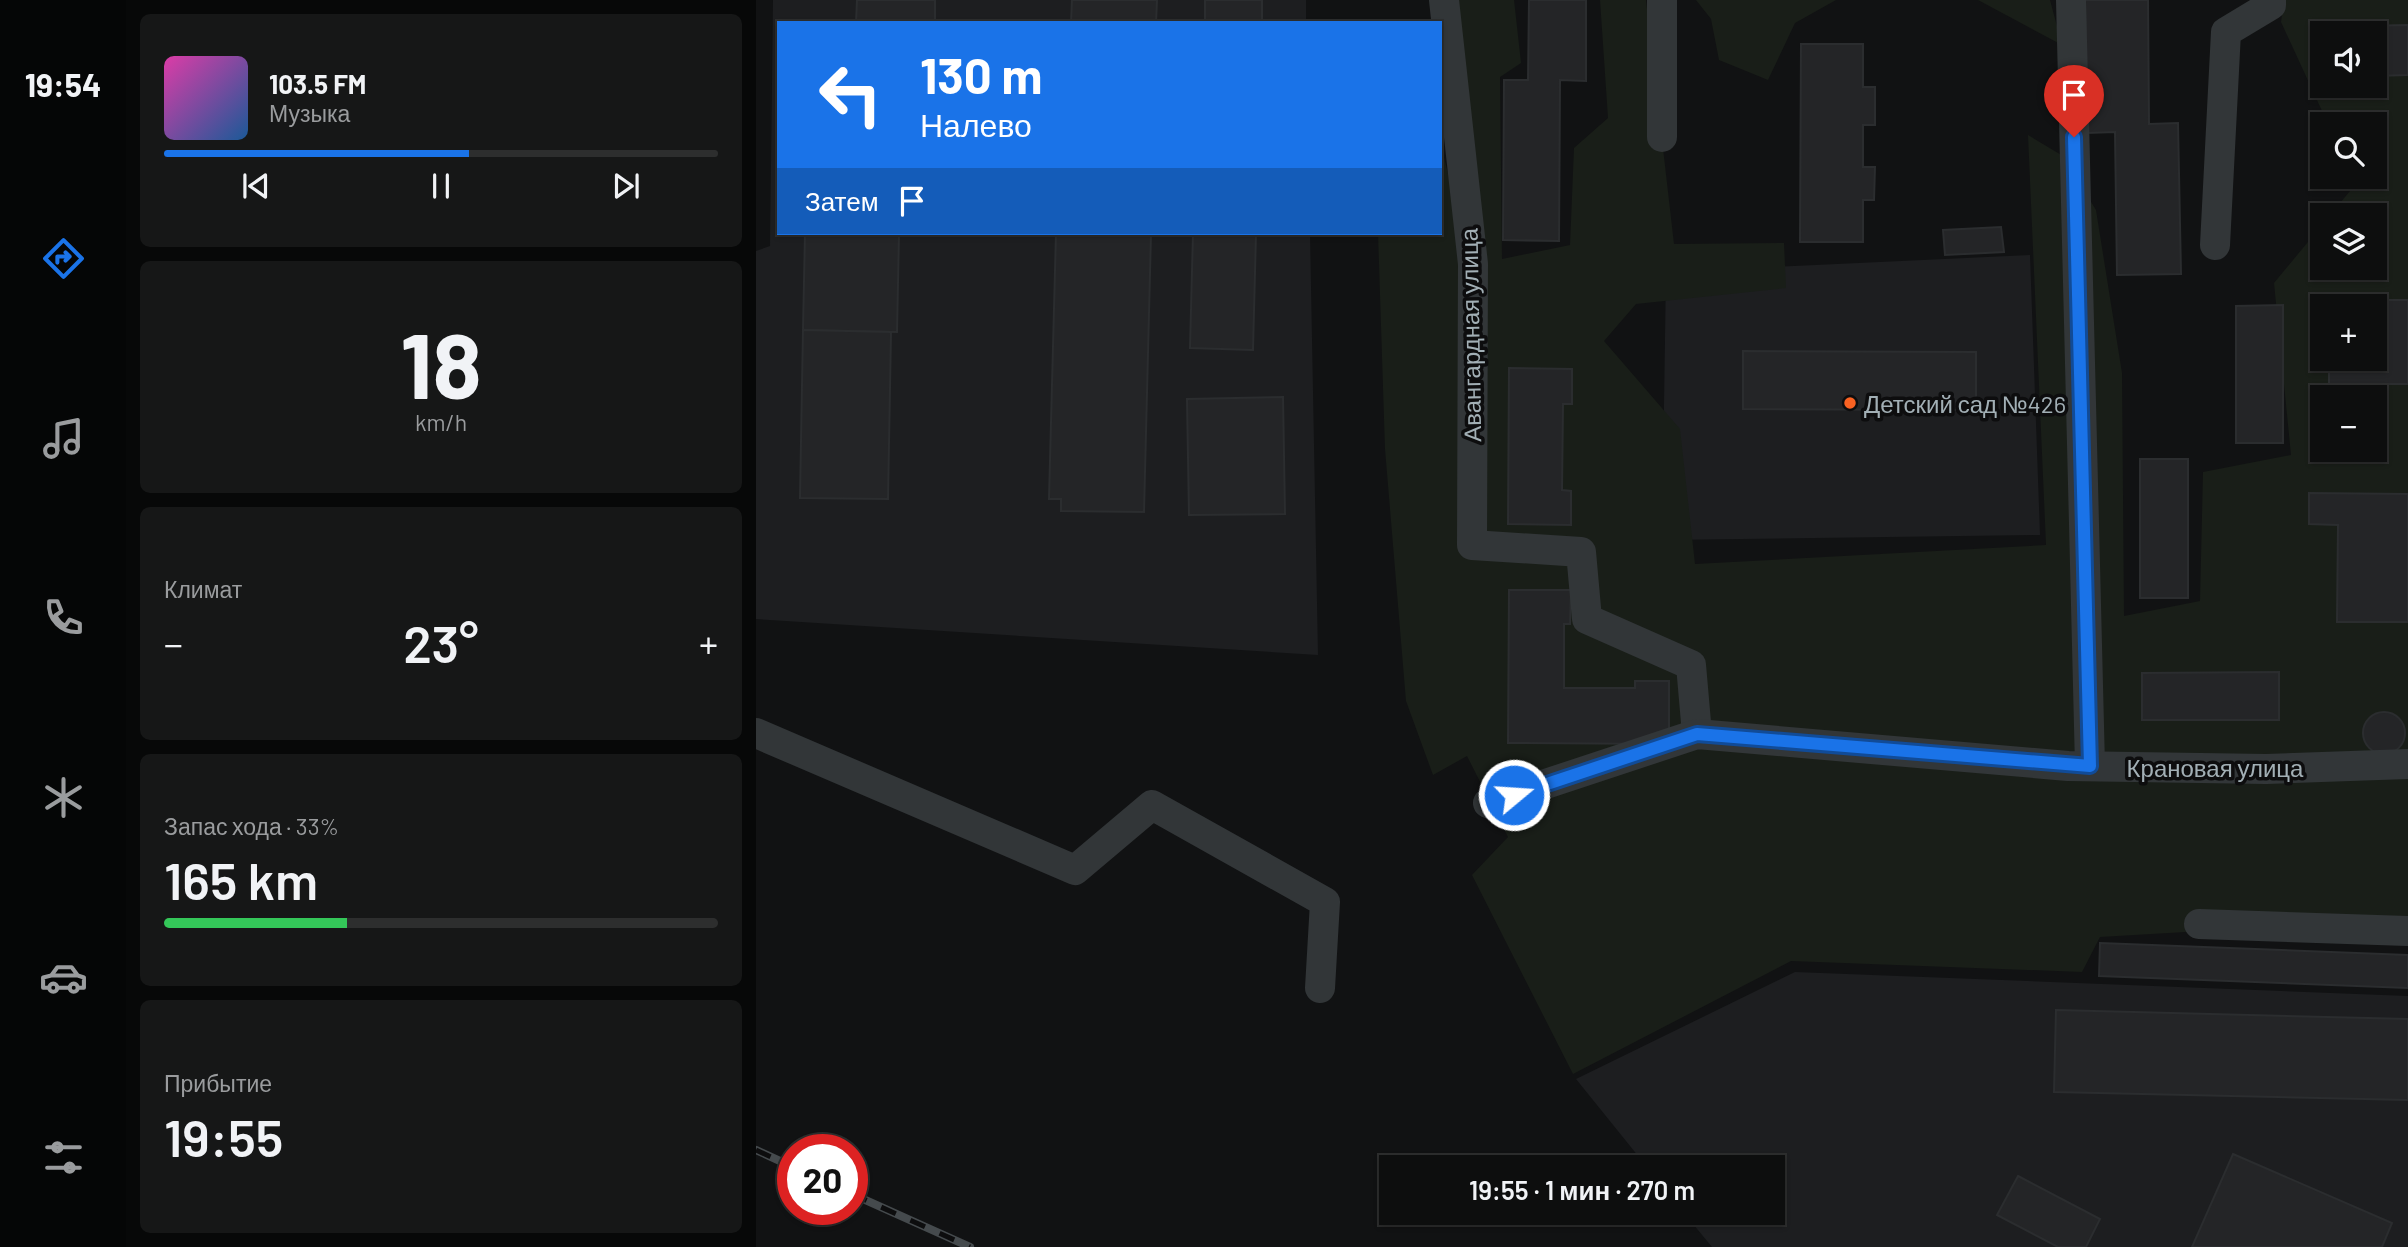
<!DOCTYPE html>
<html lang="ru">
<meta charset="utf-8">
<style>
:root{--surface:#0d0e0e;--page:#161717;--text:#f1f3f6;--muted:#9a9c9e;--line:#2d2e2e;--accent:#1a73e8}
body{margin:0;font-family:Barlow,sans-serif;background:var(--page);color:var(--text);height:100vh;display:flex;flex-direction:column;font-size:26px;white-space:nowrap}
*{box-sizing:border-box;margin:0}
p{font-size:23px;color:var(--muted)}
.icon{flex:none;width:38px;height:38px;fill:none;stroke:currentColor;stroke-width:2;stroke-linecap:round;stroke-linejoin:round}
.map{position:relative;flex:1;overflow:hidden}
.side{display:flex;flex-direction:column;gap:14px;padding:14px;background:#070808;width:630px}
.side>*{flex:none}
.guide{position:absolute;left:21px;top:21px;width:665px;height:214px;border-radius:0px;box-shadow:0 2px 5px #0004,0 0 0 2px var(--line);background:#1a73e8;color:#fff;overflow:hidden}
.buttons{position:absolute;left:1554px;top:21px;display:grid;gap:14px}
.buttons a{display:grid;place-items:center;width:77px;height:77px;border-radius:0px;background:var(--surface);box-shadow:0 2px 5px #0004,0 0 0 2px var(--line);font-size:35px}
.speed{position:absolute;left:21px;top:1134px;display:flex;gap:14px;font-size:35px;font-weight:700;text-align:center}
.speed>*{display:grid;place-content:center;width:91px;height:91px;border-radius:50%;background:var(--surface);box-shadow:0 2px 5px #0004,0 0 0 2px var(--line);line-height:1}
.speed .limit{border:10px solid #d22;background:#fff;color:#111}
.pin{position:absolute;display:grid;place-items:center;width:60px;height:60px;color:#fff;margin:-72px -30px;border-radius:50% 50% 50% 0;rotate:-45deg;box-shadow:0 0 7px #0007}
.pin .icon{rotate:45deg}
.me{position:absolute;width:77px;margin:-38px;rotate:72deg;stroke-linejoin:round;filter:drop-shadow(0 0 5px #0008)}
.turn{display:flex;align-items:center;gap:24px;height:147px;padding:0 28px;font-size:32px}
.turn .icon{width:91px;height:91px;stroke-width:2.5}
.turn b{display:block;font-size:49px;line-height:60px}
.then{display:flex;align-items:center;height:66px;padding:0 28px;background:#0003;gap:14px;font-size:26px}
.big{font-size:52px;font-weight:600;line-height:1.1}
.side .widget{flex:1;display:flex;flex-direction:column;justify-content:center;gap:10px;min-width:0;padding:0 24px;border-radius:10px;background:var(--page)}
.side .dial{align-items:center;gap:0}
.dial b{font-size:91px;line-height:1}
.song{display:flex;align-items:center;gap:21px}
.cover{width:84px;height:84px;border-radius:10px;background:linear-gradient(135deg,hsl(320 70% 55%),hsl(210 70% 35%))}
.played{height:7px;border-radius:4px;background:linear-gradient(90deg,var(--accent) 55%,var(--line) 55%)}
.keys{display:flex;justify-content:space-around;direction:ltr}
.heat{display:flex;justify-content:space-between;align-items:center;font-size:38px;direction:ltr}
.charge{height:10px;border-radius:5px;background:linear-gradient(90deg,#34c759 33%,var(--line) 0)}
.trip{position:absolute;left:623px;top:1155px;width:406px;height:70px;border-radius:0px;background:var(--surface);box-shadow:0 2px 5px #0004,0 0 0 2px var(--line);font-weight:600;line-height:70px;text-align:center}
main{display:flex;flex:1;min-height:0}
.menu{display:flex;flex-direction:column;width:126px;justify-content:space-around;align-items:center;background:#050606;color:var(--muted)}
.menu .icon{width:49px;height:49px}
.menu .selected{color:var(--accent)}
.menu b{font-size:32px;color:var(--text)}
.map>svg:first-child{display:block}
</style>
<main>
<nav class="menu">
<b>19:54</b>
<svg class="icon selected" aria-label="directions" viewBox="0 0 24 24"><path d="M12 3l9 9-9 9-9-9zM9 14v-3h6M13 9l2 2-2 2"/></svg>
<svg class="icon" aria-label="music" viewBox="0 0 24 24"><path d="M9 18V5l10-2v13"/><circle cx="6" cy="18" r="3"/><circle cx="16" cy="16" r="3"/></svg>
<svg class="icon" aria-label="phone" viewBox="0 0 24 24"><path d="M5 4h4l2 5-3 2q2 4 5 5l2-3 5 2v4C11 20 4 13 5 4z"/></svg>
<svg class="icon" aria-label="climate" viewBox="0 0 24 24"><path d="M12 3v18M4 7l16 10M4 17L20 7"/></svg>
<svg class="icon" aria-label="car" viewBox="0 0 24 24"><path d="M5 17H2v-5l4-1 3-4h7l3 4 3 1v5h-3M9 17h6M6 11h13"/><circle cx="7" cy="17" r="2"/><circle cx="17" cy="17" r="2"/></svg>
<svg class="icon" aria-label="filters" viewBox="0 0 24 24"><path d="M4 7h16M4 17h16"/><circle cx="9" cy="7" r="2"/><circle cx="15" cy="17" r="2"/></svg>
</nav>
<section class="side">
<div class="widget">
<div class="song"><i class="cover"></i><div><b>103.5 FM</b><p>Музыка</p></div></div>
<div class="played"></div>
<div class="keys"><svg class="icon" aria-label="previous" viewBox="0 0 24 24"><path d="M18 5L8 12l10 7zM5 5v14"/></svg><svg class="icon" aria-label="pause" viewBox="0 0 24 24"><path d="M8 5v14M16 5v14"/></svg><svg class="icon" aria-label="next" viewBox="0 0 24 24"><path d="M6 5l10 7-10 7zM19 5v14"/></svg></div>
</div>
<div class="widget dial"><b>18</b><p>km/h</p></div>
<div class="widget"><p>Климат</p>
<div class="heat"><a>−</a><b class="big">23°</b><a>+</a></div>
</div>
<div class="widget"><p>Запас хода · 33%</p><b class="big">165 km</b><div class="charge"></div></div>
<div class="widget"><p>Прибытие</p><b class="big">19:55</b></div>
</section>
<div class="map">
<svg width="1652" height="1247" viewBox="0 0 1652 1247">
<rect width="100%" height="100%" fill="#111213"/>
<g fill="#1d1e20">
<path d="M 17,0 L 550,0 L 550,23 L 23,23 L 23,233 L 554,233 L 562,655 L 0,619 L 0,251 L 14,246 Z"/>
<path d="M 1274,255 L 1284,535 L 906,540 L 910,272 Z"/>
<path d="M 1039,972 L 1652,996 L 1652,1247 L 956,1247 L 928,1213 L 1017,1213 L 1017,1167 L 891,1167 L 820,1079 Z"/>
</g>
<g fill="#191e18" fill-rule="evenodd">
<path d="M 694,0 L 758,0 L 765,63 L 744,77 L 746,259 L 814,245 L 818,148 L 852,118 L 844,0 L 890,0 L 918,244 L 1028,243 L 1030,288 L 880,304 L 848,341 L 924,429 L 939,564 L 1290,545 L 1272,135 L 1307,156 L 1340,210 L 1366,373 L 1368,616 L 1444,601 L 1447,472 L 1535,455 L 1518,283 L 1566,225 L 1566,268 L 1619,268 L 1619,215 L 1574,215 L 1599,185 L 1595,177 L 1619,177 L 1619,124 L 1572,124 L 1525,22 L 1528,0 L 1652,0 L 1652,919 L 1344,937 L 1326,972 L 1035,961 L 817,1074 L 716,875 L 752,837 L 711,756 L 677,775 L 650,701 L 629,449 L 622,233 L 684,233 L 684,141 L 695,186 ZM 1566,33 L 1619,33 L 1619,86 L 1566,86 ZM 1566,306 L 1619,306 L 1619,359 L 1566,359 ZM 1566,397 L 1619,397 L 1619,450 L 1566,450 Z"/>
<path d="M 940,0 L 1080,0 L 1039,23 L 1012,80 L 963,60 L 955,19 Z"/>
<path d="M 1222,0 L 1294,0 L 1306,45 Z"/>
</g>
<g fill="#242527" stroke="#2b2d2f" stroke-width="2">
<path d="M 101,0 L 179,0 L 179,23 L 100,23 Z"/>
<path d="M 316,0 L 401,0 L 400,23 L 315,23 Z"/>
<rect x="449" y="0" width="57" height="23"/>
<path d="M 773,0 L 830,0 L 830,81 L 804,80 L 803,241 L 747,240 L 748,80 L 772,80 Z"/>
<path d="M 1329,0 L 1392,0 L 1393,124 L 1422,123 L 1425,274 L 1361,275 L 1359,132 L 1331,133 Z"/>
<path d="M 1652,25 L 1652,75 L 1619,76 L 1619,33 L 1605,33 L 1605,26 Z"/>
<path d="M 1045,44 L 1107,44 L 1107,87 L 1119,87 L 1119,125 L 1107,125 L 1107,167 L 1119,167 L 1118,200 L 1107,200 L 1107,242 L 1044,242 Z"/>
<path d="M 1245,227 L 1248,252 L 1189,255 L 1187,230 Z"/>
<path d="M 49,233 L 143,233 L 141,332 L 47,330 Z"/>
<path d="M 300,233 L 395,233 L 388,512 L 305,511 L 305,499 L 293,499 Z"/>
<path d="M 437,233 L 500,233 L 497,350 L 434,348 Z"/>
<path d="M 1572,300 L 1652,300 L 1652,384 L 1573,384 L 1573,359 L 1619,359 L 1619,306 L 1572,306 Z"/>
<path d="M 1527,305 L 1527,443 L 1480,443 L 1480,306 Z"/>
<path d="M 47,330 L 135,332 L 132,499 L 44,498 Z"/>
<path d="M 987,351 L 1220,352 L 1220,410 L 987,409 Z"/>
<path d="M 753,368 L 816,369 L 816,404 L 807,404 L 806,490 L 815,491 L 815,525 L 752,524 Z"/>
<path d="M 527,397 L 529,514 L 433,515 L 431,399 Z"/>
<rect x="1384" y="459" width="48" height="139"/>
<path d="M 1553,493 L 1652,494 L 1652,622 L 1581,622 L 1582,525 L 1553,524 Z"/>
<path d="M 753,590 L 815,590 L 814,624 L 808,624 L 808,688 L 879,688 L 879,681 L 913,681 L 913,744 L 752,743 Z"/>
<path d="M 1523,672 L 1523,720 L 1386,720 L 1386,673 Z"/>
<circle cx="1628" cy="733" r="21"/>
<path d="M 1344,943 L 1652,955 L 1652,988 L 1343,976 Z"/>
<path d="M 1300,1010 L 1652,1019 L 1652,1100 L 1298,1092 Z"/>
<path d="M 1477,1154 L 1636,1223 L 1626,1247 L 1436,1247 Z"/>
<path d="M 1262,1176 L 1344,1219 L 1330,1247 L 1302,1247 L 1241,1215 Z"/>
</g>
<g fill="none" stroke-linecap="round" stroke-linejoin="round">
<g stroke="#323638" stroke-width="30">
<path d="M 688,0 L 717,264 L 716,545 L 825,552 L 831,619 L 935,665 L 941,734"/>
<path d="M 1315,0 L 1334,766"/>
<path d="M 906,137 L 906,0"/>
<path d="M 1459,245 L 1470,32 L 1515,5 L 1515,0"/>
<path d="M 0,733 L 319,870 L 396,805 L 569,902 L 564,988"/>
<path d="M 732,803 L 941,734 L 1312,766 L 1510,769 L 1652,764"/>
<path d="M 1443,924 L 1652,931"/>
</g>
<g stroke="#454a4d" stroke-width="8">
<g id="rail">
<path d="M 0,1150 L 37,1167"/>
<path d="M 96,1194 L 214,1247"/>
</g>
</g>
<use href="#rail" stroke="#0d0d0e" stroke-width="5" stroke-dasharray="16" stroke-linecap="butt"/>
</g>
<g fill="none" stroke-linecap="round" stroke-linejoin="round">
<g stroke="#114b97" stroke-width="18">
<path id="route" d="M 758,795 L 941,734 L 1334,766 L 1318,137"/>
</g>
<use href="#route" stroke="#1a73e8" stroke-width="12"/>
</g>
<circle fill="#fa6222" stroke="#0d0d0e" stroke-width="2.5" cx="1094" cy="403" r="7"/>
<g text-anchor="middle" dominant-baseline="central" stroke-width="7" stroke-linejoin="round" paint-order="stroke">
<g font-size="24" fill="#a2afb5" stroke="#0d0d0e">
<text transform="translate(714 335) rotate(-91)">Авангардная улица</text>
<text x="1459" y="767">Крановая улица</text>
</g>
<g font-size="24" fill="#a2afb5" stroke="#0d0d0e" text-anchor="start">
<text x="1108" y="403">Детский сад №426</text>
</g>
</g>
</svg>
<div class="buttons">
<a><svg class="icon" aria-label="sound" viewBox="0 0 24 24"><path d="M4 9h4l5-4v14l-5-4H4zM17 9q2 3 0 6"/></svg></a>
<a><svg class="icon" aria-label="search" viewBox="0 0 24 24"><circle cx="10" cy="10" r="6"/><path d="M15 15l6 6"/></svg></a>
<a><svg class="icon" aria-label="layers" viewBox="0 0 24 24"><path d="M12 4l9 5-9 5-9-5zM3 14l9 5 9-5"/></svg></a>
<a>+</a>
<a>−</a>
</div>
<div class="speed"><div class="limit">20</div></div>
<div class="pin" style="left:1318px;top:137px;background:#d93025"><svg class="icon" aria-label="arrive" viewBox="0 0 24 24"><path d="M6 21V4h12l-3 4 3 4H6"/></svg></div>
<svg class="me" style="left:758px;top:795px" viewBox="-20 -20 40 40"><circle r="17" fill="#1a73e8" stroke="#fff" stroke-width="3"/><path d="M0-11L8 9 0 5-8 9z" fill="#fff"/></svg>
<div class="trip">19:55 · 1 мин · 270 m</div>
<div class="guide">
<div class="turn"><svg class="icon" aria-label="left" viewBox="0 0 24 24"><path d="M17 20v-9H6M10 6l-5 5 5 5"/></svg><div><b>130 m</b>Налево</div></div>
<div class="then">Затем<svg class="icon" aria-label="arrive" viewBox="0 0 24 24"><path d="M6 21V4h12l-3 4 3 4H6"/></svg></div>
</div>
</div>
</main>
